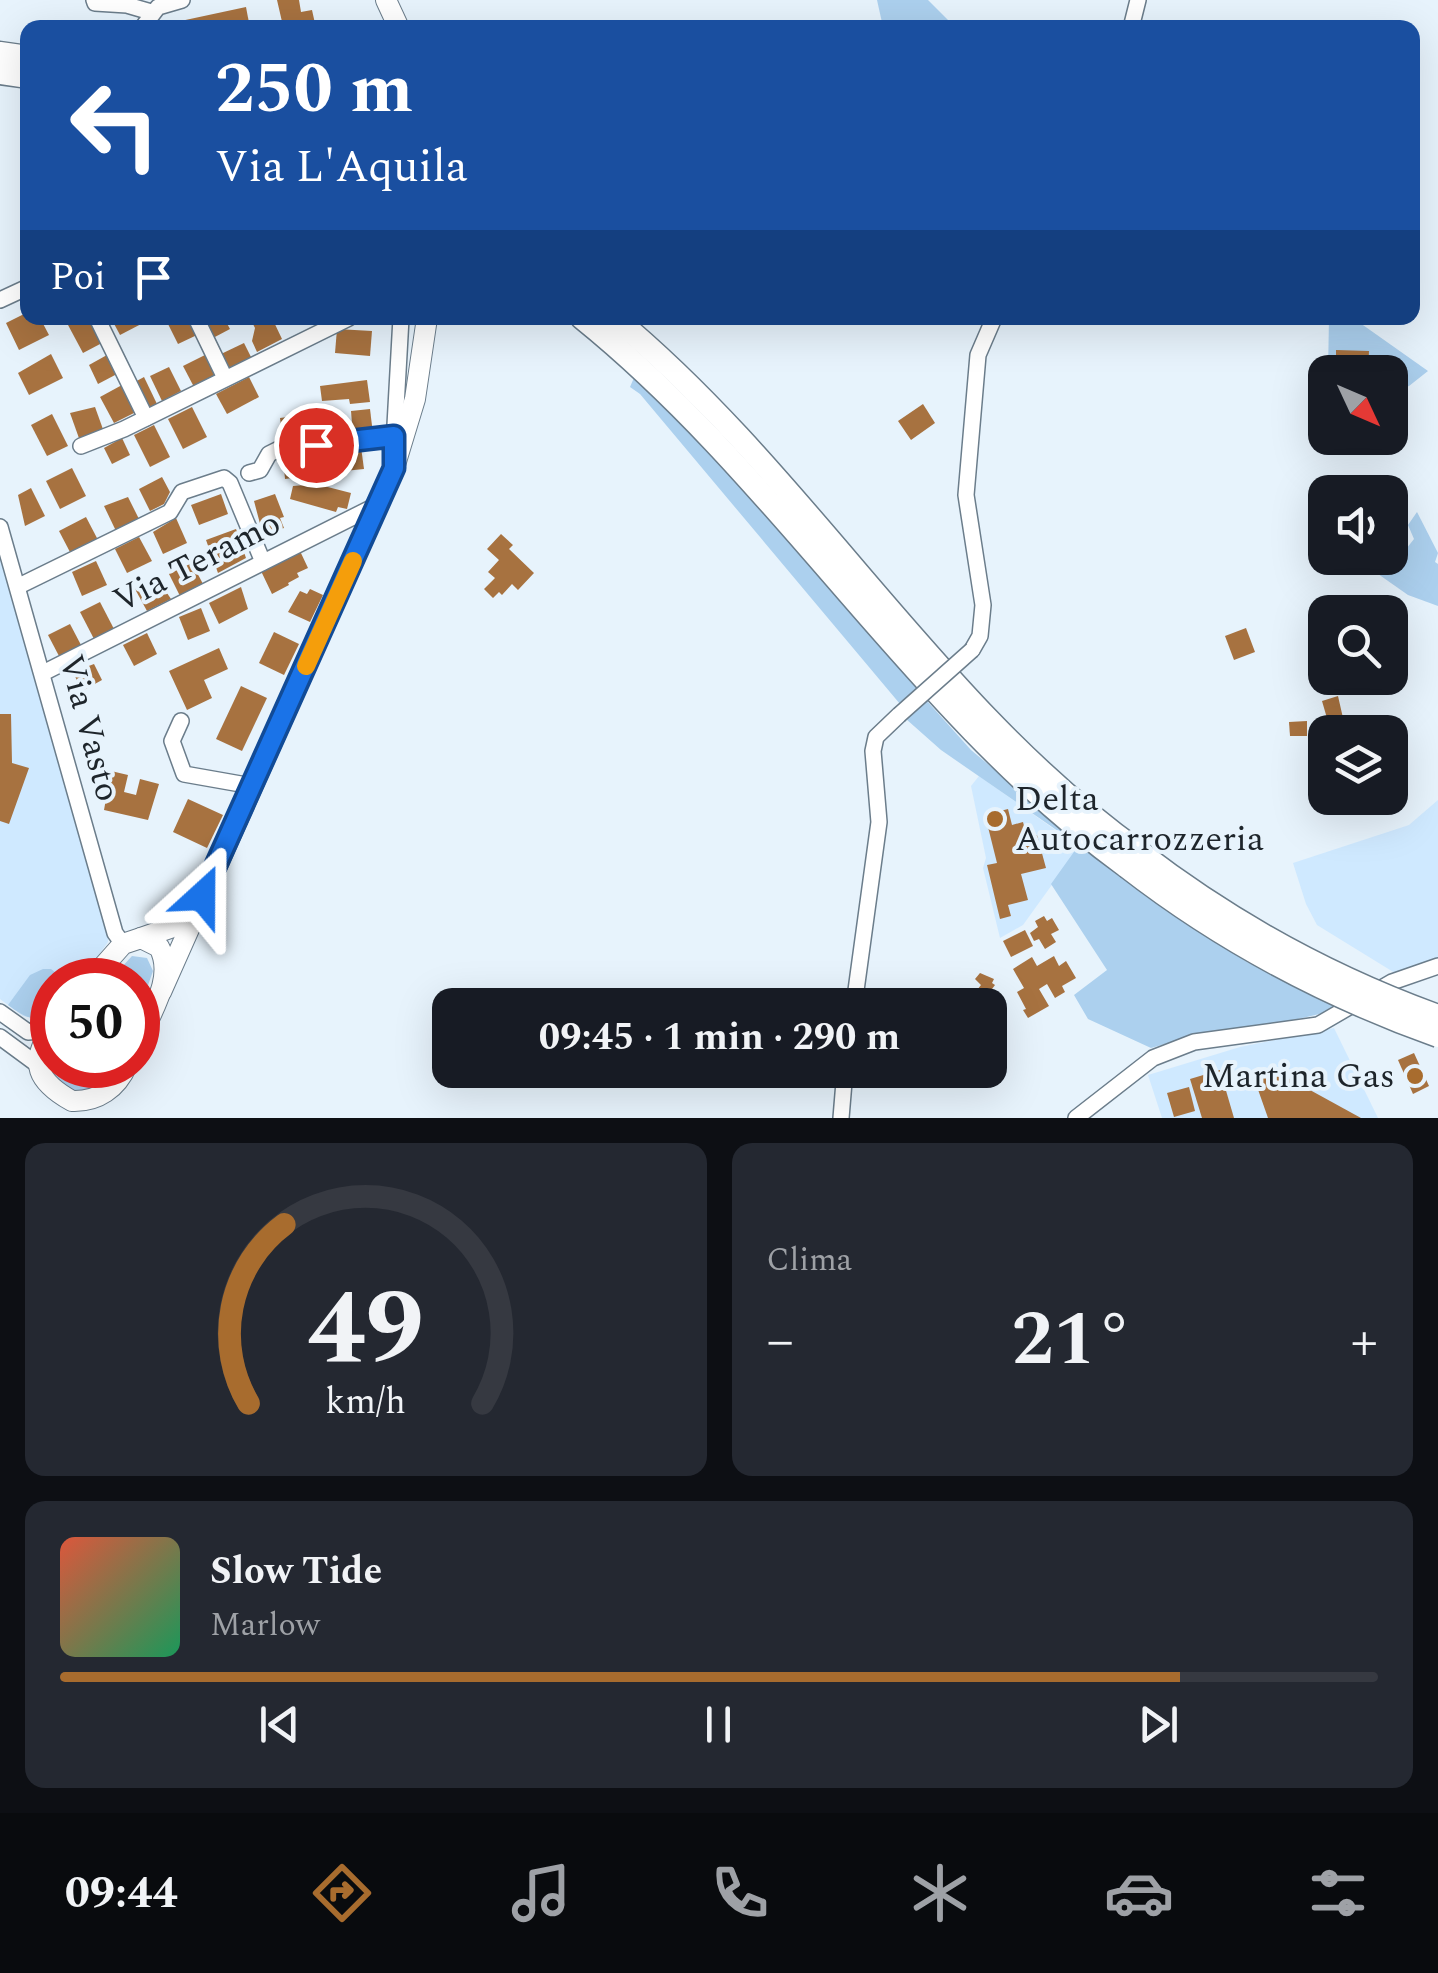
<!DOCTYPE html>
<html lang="it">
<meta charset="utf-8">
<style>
:root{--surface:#171b24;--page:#242831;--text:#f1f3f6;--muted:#9ea1a6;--line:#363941;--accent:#a86c2e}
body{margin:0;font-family:Spectral,serif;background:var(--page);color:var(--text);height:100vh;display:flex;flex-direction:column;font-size:38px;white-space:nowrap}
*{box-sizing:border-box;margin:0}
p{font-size:32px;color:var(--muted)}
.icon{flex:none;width:55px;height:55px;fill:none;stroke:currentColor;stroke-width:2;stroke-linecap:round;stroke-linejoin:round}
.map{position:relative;height:1118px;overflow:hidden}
.details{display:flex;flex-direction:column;gap:25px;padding:25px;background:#0d0f14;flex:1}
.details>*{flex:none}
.top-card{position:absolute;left:20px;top:20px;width:1400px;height:305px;border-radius:20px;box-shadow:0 10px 40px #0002;background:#1a4fa0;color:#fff;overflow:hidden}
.needle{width:65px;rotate:134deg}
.tools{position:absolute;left:1308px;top:355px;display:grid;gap:20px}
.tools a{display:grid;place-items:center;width:100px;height:100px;border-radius:20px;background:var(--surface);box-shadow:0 10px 40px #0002;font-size:50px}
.speed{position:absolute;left:30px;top:958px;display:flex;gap:20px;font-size:50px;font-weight:700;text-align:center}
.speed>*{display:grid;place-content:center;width:130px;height:130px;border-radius:50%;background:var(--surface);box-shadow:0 10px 40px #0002;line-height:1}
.speed .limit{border:15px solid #d22;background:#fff;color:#111}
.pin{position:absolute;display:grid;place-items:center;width:85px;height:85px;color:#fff;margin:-42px;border:5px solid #fff;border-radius:50%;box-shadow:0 2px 10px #0007}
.me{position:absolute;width:110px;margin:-55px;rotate:24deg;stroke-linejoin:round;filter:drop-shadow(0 0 8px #0008)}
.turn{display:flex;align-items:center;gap:35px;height:210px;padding:0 30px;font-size:45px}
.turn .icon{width:130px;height:130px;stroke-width:2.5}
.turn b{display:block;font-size:70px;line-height:85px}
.then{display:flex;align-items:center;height:95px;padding:0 30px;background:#0003;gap:20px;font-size:38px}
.big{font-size:75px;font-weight:700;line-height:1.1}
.details .card{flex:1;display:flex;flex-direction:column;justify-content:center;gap:15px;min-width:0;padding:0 35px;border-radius:20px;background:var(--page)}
.details .dial{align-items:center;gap:0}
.dial svg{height:260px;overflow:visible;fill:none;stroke:var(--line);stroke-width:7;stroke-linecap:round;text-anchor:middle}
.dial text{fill:var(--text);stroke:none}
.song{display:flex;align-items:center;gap:30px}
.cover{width:120px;height:120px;border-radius:15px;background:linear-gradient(135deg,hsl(10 70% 55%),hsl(150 70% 35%))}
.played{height:10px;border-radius:5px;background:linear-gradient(90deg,var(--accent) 85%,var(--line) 85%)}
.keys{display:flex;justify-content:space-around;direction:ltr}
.heat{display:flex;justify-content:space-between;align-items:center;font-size:55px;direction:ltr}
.details .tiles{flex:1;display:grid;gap:25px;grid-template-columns:1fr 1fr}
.card:last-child{grid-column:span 2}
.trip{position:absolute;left:432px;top:988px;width:575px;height:100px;border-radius:20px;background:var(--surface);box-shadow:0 10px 40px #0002;font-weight:700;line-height:100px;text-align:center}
.tabs{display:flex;height:160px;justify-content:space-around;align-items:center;background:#090b0e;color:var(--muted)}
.tabs .icon{width:70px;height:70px}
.tabs .active{color:var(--accent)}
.tabs b{font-size:45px;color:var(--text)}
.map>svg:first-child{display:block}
</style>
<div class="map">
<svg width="1438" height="1118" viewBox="0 0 1438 1118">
<rect width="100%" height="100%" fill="#e7f3fc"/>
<g fill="#cfe9ff">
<path d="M 0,541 L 108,934 L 108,942 L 81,980 L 52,980 L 52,1014 L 39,1019 L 23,1016 L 0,999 Z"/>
<path d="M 979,776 L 1068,839 L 1077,850 L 1023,925 L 1000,938 L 983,868 L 986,858 L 971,786 Z"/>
<path d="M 1438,800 L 1438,958 L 1395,973 L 1317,925 L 1306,904 L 1293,863 L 1409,825 Z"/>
<path d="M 1334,1028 L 1378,1118 L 1162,1118 L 1148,1075 L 1240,1047 Z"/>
</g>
<g fill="#acd0ee">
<path d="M 877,0 L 928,0 L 955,27 L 883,27 Z"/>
<path d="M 1329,318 L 1353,318 L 1428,371 L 1409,386 L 1390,394 L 1390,372 L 1328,372 Z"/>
<path d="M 636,373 L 741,480 L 917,689 L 900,704 L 640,394 L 630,387 Z"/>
<path d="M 1417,512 L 1438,553 L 1435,562 L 1438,564 L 1438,606 L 1408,595 L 1361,562 L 1399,558 L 1414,539 L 1408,525 Z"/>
<path d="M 927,701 L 971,750 L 1147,897 L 1247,962 L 1340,1008 C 1278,1028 1213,1029 1151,1048 L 1088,1019 L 1074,995 L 1107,970 L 1051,884 L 1076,849 L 1068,838 L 941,750 L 906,719 Z"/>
<path d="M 132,956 L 147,958 L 153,971 L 138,1014 L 138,980 L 110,980 Z"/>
<path d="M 43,969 L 51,969 L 65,980 L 52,980 L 52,1014 C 35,1024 23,1016 8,1005 L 30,975 Z"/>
<path d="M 52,1059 L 52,1065 L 114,1065 L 105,1084 L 80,1096 L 55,1079 Z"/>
</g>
<g fill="#a77240">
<path d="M 277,0 L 299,0 L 301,12 L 312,10 L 316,28 L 283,26 Z"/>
<path d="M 246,7 L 250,28 L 177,28 L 176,22 Z"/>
<path d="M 28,312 L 28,318 L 40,318 L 49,335 L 19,350 L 6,323 Z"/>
<path d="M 111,318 L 143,318 L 145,322 L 120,335 Z"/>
<path d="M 165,318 L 188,318 L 197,335 L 178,344 Z"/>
<path d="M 212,318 L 224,318 L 230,329 L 213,338 L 205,323 Z"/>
<path d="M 250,318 L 272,318 L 282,339 L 257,352 L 252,341 L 255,328 Z"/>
<path d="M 90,319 L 102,343 L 83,353 L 68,325 Z"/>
<path d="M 337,329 L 372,331 L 370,356 L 335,353 Z"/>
<path d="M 244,343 L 251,357 L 228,369 L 221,354 Z"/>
<path d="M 1336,350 L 1369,351 L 1368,372 L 1336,372 Z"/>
<path d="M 51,354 L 63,378 L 29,395 L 18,373 Z"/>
<path d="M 207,354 L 217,375 L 194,387 L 183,366 Z"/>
<path d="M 107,355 L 117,374 L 98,384 L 89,365 Z"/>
<path d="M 169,367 L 181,391 L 162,401 L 150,376 Z"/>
<path d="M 144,377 L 157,404 L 147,409 L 133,383 Z"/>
<path d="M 249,377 L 259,397 L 227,414 L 216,394 Z"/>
<path d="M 367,380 L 370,402 L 350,404 L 349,399 L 322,401 L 320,386 Z"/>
<path d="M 122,385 L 136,412 L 114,423 L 100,397 Z"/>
<path d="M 923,404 L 935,423 L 911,440 L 898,421 Z"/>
<path d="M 95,407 L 104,432 L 80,441 L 70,413 Z"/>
<path d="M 192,407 L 207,437 L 183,449 L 168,419 Z"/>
<path d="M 370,409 L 373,434 L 353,436 L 351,411 Z"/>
<path d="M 317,413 L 320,439 L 294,442 L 292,432 L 282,434 L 280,418 Z"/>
<path d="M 52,414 L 68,446 L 47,456 L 31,425 Z"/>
<path d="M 154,425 L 170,457 L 150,467 L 134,435 Z"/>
<path d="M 122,438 L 130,455 L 112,464 L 104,448 Z"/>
<path d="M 361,447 L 364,469 L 334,472 L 331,451 Z"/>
<path d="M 319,453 L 322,474 L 285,479 L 283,457 Z"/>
<path d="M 72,468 L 86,496 L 60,509 L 46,481 Z"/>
<path d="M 162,477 L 170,492 L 164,504 L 150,511 L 139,489 Z"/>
<path d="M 316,484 L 351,493 L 347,509 L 338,507 L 336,512 L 290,499 L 293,486 Z"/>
<path d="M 31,488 L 45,516 L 25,526 L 18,495 Z"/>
<path d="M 221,494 L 228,514 L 199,525 L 191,505 Z"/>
<path d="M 275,494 L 284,517 L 280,518 L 284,528 L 263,535 L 254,501 Z"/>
<path d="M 128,497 L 139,519 L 116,531 L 104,506 Z"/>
<path d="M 86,517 L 98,540 L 71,554 L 59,531 Z"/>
<path d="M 176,518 L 187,543 L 163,554 L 153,532 Z"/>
<path d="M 236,529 L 246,558 L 218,573 L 206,540 Z"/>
<path d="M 501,534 L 513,545 L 509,549 L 534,573 L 518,590 L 512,584 L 502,595 L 499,592 L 493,598 L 484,589 L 495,578 L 488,572 L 499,560 L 487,549 Z"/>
<path d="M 139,537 L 152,561 L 127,573 L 115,549 Z"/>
<path d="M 300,551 L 308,568 L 297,573 L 299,577 L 288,583 L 289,585 L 272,594 L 261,571 Z"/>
<path d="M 96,561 L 107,585 L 82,596 L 72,572 Z"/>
<path d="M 192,563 L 203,584 L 180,596 L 169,574 Z"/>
<path d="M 157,578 L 171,599 L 147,611 L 135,589 Z"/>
<path d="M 241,587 L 248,609 L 219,624 L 209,603 Z"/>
<path d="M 310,589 L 323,595 L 310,622 L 288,612 L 300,591 L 307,594 Z"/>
<path d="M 100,602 L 114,629 L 94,639 L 80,612 Z"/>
<path d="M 201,608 L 210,631 L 188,640 L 179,617 Z"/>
<path d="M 70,624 L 81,645 L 59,656 L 48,635 Z"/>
<path d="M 1246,628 L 1255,652 L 1234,660 L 1225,636 Z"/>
<path d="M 274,632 L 299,644 L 284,675 L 259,663 Z"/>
<path d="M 147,633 L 157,654 L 134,666 L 123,645 Z"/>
<path d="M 219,648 L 228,669 L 204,680 L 212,698 L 187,710 L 169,671 Z"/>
<path d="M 94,664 L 102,680 L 82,691 L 73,672 Z"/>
<path d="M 241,686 L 267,698 L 242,751 L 216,739 Z"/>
<path d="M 1338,696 L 1343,718 L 1351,715 L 1356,732 L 1331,732 L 1322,701 Z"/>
<path d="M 0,714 L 11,714 L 12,763 L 29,768 L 9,824 L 0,821 Z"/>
<path d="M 1307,721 L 1307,736 L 1290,736 L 1289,722 Z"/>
<path d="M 111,771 L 128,775 L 124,792 L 136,795 L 140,779 L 159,784 L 148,820 L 104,810 Z"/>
<path d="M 188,799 L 223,815 L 207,848 L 173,832 Z"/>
<path d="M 1008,809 L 1012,825 L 1023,822 L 1027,837 L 1037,835 L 1046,868 L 1021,874 L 1028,900 L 1008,905 L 1011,916 L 1000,919 L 987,865 L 997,863 L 985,815 Z"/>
<path d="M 1044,916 L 1047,921 L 1052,918 L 1059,930 L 1051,934 L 1056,942 L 1045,949 L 1039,939 L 1034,941 L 1030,933 L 1038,927 L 1035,921 Z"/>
<path d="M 1025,930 L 1033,946 L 1011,957 L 1003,941 Z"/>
<path d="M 1054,956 L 1059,966 L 1066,961 L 1076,978 L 1062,986 L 1065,992 L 1055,998 L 1047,984 L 1039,989 L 1049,1006 L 1028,1018 L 1023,1010 L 1026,1009 L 1017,992 L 1024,988 L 1013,969 L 1032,957 L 1037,966 Z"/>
<path d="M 980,973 L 994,979 L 992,983 L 995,985 L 980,1005 L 975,1005 L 969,1000 L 981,985 L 975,979 Z"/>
<path d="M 1414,1053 L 1429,1086 L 1413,1094 L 1398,1060 Z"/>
<path d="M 1220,1070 L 1234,1118 L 1202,1118 L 1190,1079 Z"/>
<path d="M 1279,1073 L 1361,1118 L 1268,1118 L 1255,1081 Z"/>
<path d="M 1189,1087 L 1195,1111 L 1174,1117 L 1167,1093 Z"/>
</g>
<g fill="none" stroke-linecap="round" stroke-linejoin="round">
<g stroke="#6b7d8b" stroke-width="18">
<g id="minor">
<path d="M 94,0 L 95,3 L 127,5 L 151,12"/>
<path d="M 142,28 L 158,7 L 182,0"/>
<path d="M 1131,28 L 1138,0"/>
<path d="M 0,300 L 28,287"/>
<path d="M 97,318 L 146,418"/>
<path d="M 196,318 L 225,378"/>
<path d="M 394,443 L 401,318"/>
<path d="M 81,446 L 124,429 L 349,318"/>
<path d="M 249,473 L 260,470 L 269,454 L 277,450 L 394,436"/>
<path d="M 0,527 L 115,933 L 123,944"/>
<path d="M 19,586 L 170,512 L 182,492 L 224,478 L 230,483 L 263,562"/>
<path d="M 972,650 L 980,636 L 983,605 L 966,495 L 978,355 L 994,318"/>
<path d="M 43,673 L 379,504"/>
<path d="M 181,721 L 172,741 L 184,774 L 252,786"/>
<path d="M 854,1005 L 879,822 L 873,751 L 876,737 L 899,715"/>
<path d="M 0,1012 L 28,1032 L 42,1031 L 52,1025"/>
<path d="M 0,1037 L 38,1065"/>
<path d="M 841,1118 L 845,1070"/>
<path d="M 1076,1118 L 1153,1058 L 1194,1042 L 1318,1025 L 1392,982 L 1438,966"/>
</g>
</g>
<g stroke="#6b7d8b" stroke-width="22">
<g id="major">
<path d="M 386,0 L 399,28"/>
<path d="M 141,938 L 170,928 L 192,910"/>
<path d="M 91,980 L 123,944 L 141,938 L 159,947 C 176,977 150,1014 138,1042"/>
<path d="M 161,992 L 394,468 L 415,399 L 427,318"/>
<path d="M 52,1030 C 28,1063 38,1082 72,1101 C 98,1102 117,1088 127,1065"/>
</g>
</g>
<g stroke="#6b7d8b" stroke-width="25">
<g id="highway">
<path d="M 0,53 L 28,57"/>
<path d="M 0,73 L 28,77"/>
<path d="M 582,318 C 784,481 916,714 1127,867"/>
<path d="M 615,318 C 808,478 934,705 1139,852"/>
</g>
</g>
<use href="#minor" stroke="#fff" stroke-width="15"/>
<use href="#major" stroke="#fff" stroke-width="20"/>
<use href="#highway" stroke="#fff" stroke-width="22"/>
<g stroke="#6b7d8b" stroke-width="18" stroke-linecap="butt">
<path id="minor-bridge" d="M 899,715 L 972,650"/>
</g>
<g stroke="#6b7d8b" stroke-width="25" stroke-linecap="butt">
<g id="highway-bridge">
<path d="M 1139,852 C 1230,922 1330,977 1438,1016"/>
<path d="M 1127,867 C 1221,940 1326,996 1438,1036"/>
</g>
</g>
<use href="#minor-bridge" stroke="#fff" stroke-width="15"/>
<use href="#highway-bridge" stroke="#fff" stroke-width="22"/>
</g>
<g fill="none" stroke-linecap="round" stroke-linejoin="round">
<g stroke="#114b97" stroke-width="25">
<path id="route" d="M 202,896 L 394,468 L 394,436 L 316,445"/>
</g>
<use href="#route" stroke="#1a73e8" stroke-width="18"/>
<path stroke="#f59e0b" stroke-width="18" d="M 306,666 L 353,561"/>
</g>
<g fill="#a86c2e" stroke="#e7f3fc" stroke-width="4">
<circle cx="995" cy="819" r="10"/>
<circle cx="1415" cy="1076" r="10"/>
</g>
<g text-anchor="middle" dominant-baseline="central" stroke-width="8" stroke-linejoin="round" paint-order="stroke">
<g font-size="35" fill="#1e252b" stroke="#e7f3fc">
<text transform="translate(197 562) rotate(-27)">Via Teramo</text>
<text transform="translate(89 728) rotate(75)">Via Vasto</text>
</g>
<g font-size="35" fill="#1e252b" stroke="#e7f3fc" text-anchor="start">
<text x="1015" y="799">Delta<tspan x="1015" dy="40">Autocarrozzeria</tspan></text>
<text x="1395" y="1076" text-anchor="end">Martina Gas</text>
</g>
</g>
</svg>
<div class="tools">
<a><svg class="needle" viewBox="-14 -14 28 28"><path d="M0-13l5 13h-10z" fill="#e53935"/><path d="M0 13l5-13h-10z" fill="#9ea1a6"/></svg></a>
<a><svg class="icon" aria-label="sound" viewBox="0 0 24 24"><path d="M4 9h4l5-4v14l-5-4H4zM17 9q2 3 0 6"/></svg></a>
<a><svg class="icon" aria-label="search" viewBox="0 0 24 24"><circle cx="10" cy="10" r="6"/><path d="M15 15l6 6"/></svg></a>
<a><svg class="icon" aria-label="layers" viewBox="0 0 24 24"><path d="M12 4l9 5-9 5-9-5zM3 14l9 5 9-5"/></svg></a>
</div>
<div class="speed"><div class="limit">50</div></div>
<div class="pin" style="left:316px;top:445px;background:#d93025"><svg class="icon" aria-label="arrive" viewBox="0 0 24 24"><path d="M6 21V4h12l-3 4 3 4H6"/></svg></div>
<svg class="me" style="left:202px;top:896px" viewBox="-20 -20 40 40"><path d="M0-17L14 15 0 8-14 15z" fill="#1a73e8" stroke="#fff" stroke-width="4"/></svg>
<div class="trip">09:45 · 1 min · 290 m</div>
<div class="top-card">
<div class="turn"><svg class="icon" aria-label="left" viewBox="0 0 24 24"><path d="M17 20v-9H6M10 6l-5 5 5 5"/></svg><div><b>250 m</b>Via L'Aquila</div></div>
<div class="then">Poi<svg class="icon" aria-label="arrive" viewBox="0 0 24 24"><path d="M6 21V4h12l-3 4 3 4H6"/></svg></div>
</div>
</div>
<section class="details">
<div class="tiles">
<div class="card dial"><svg viewBox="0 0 100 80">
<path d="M14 69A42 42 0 1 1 86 69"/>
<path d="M14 69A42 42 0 0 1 25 14" stroke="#a86c2e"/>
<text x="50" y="56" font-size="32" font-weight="700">49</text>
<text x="50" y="72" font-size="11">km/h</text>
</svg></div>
<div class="card"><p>Clima</p>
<div class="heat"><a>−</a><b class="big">21°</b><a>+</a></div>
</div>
<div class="card">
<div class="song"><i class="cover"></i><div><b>Slow Tide</b><p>Marlow</p></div></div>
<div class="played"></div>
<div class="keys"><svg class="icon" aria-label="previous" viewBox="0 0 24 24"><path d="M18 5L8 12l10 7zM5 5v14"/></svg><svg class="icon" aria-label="pause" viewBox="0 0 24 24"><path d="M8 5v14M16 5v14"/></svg><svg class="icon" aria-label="next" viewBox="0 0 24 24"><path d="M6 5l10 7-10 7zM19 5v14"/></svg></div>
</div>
</div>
</section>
<nav class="tabs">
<b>09:44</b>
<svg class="icon active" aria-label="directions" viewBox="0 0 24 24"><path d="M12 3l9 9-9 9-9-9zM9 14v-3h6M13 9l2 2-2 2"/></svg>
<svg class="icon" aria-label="music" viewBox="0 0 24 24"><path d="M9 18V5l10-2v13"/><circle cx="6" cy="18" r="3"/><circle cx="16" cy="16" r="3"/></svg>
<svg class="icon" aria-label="phone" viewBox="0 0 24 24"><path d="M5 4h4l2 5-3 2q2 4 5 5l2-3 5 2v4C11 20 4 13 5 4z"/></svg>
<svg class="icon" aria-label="climate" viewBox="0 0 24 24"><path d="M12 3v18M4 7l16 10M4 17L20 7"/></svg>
<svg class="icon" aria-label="car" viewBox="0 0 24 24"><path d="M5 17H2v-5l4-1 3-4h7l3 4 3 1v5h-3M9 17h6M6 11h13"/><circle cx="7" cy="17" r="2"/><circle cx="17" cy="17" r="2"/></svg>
<svg class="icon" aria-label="filters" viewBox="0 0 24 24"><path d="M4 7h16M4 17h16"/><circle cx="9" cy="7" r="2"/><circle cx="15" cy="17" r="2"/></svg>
</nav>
